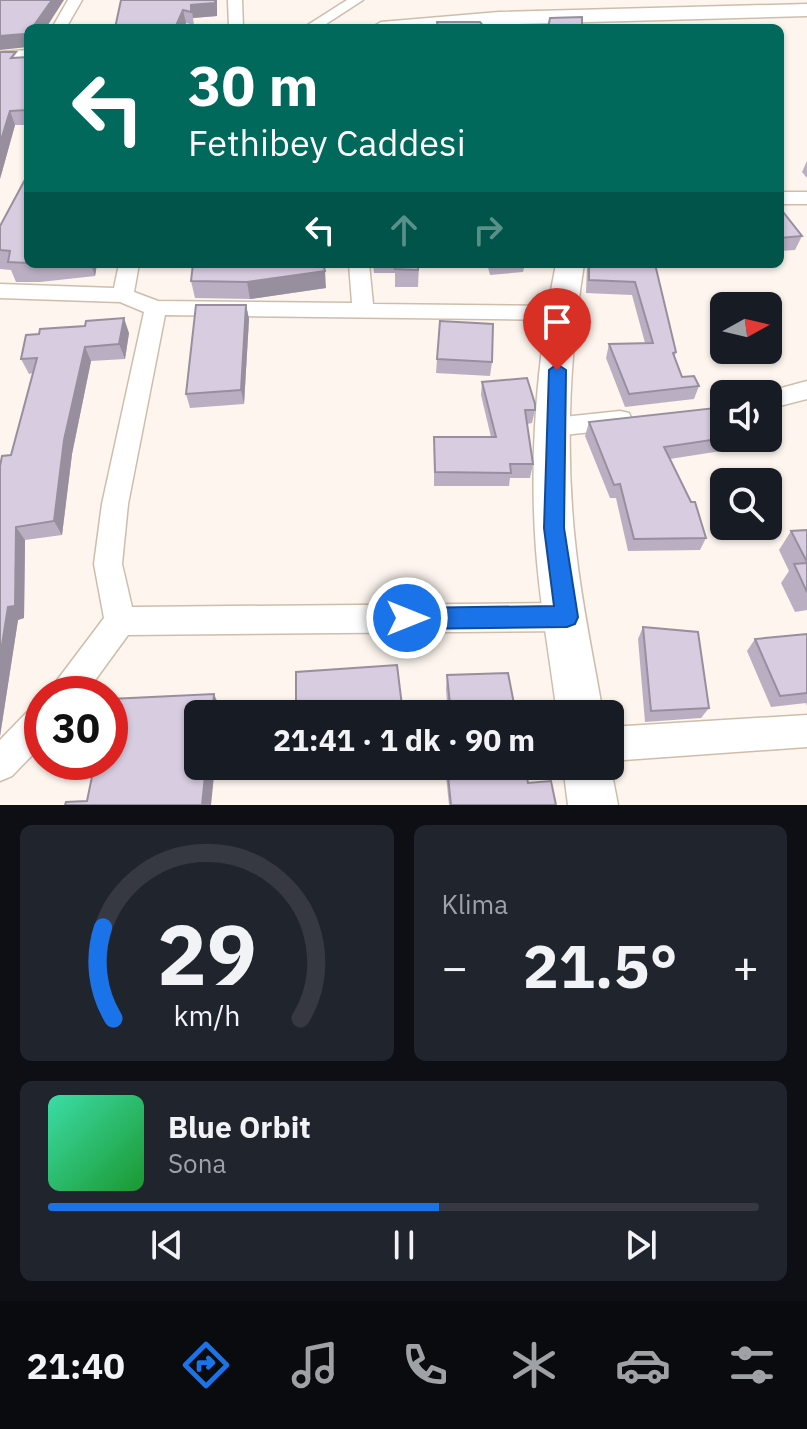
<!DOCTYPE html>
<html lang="tr">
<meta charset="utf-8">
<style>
:root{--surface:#171b24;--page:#20242c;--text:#f1f3f6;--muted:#9ea1a6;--line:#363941;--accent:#1a73e8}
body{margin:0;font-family:"IBM Plex Sans",sans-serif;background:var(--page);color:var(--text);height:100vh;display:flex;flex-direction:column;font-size:30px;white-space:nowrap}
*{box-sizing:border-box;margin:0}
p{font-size:26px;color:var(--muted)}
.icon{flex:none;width:44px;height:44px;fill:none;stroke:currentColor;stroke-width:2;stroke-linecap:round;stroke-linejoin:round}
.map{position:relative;height:805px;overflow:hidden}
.drawer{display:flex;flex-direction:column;gap:20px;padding:20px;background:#0d0f14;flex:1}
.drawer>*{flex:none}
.top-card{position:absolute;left:24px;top:24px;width:760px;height:244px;border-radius:12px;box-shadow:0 2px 6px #0004;background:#00695c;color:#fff;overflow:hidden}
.needle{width:52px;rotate:82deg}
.fabs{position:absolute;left:710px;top:292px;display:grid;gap:16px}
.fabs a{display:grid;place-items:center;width:72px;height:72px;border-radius:12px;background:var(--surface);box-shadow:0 2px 6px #0004;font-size:40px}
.speed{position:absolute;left:24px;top:676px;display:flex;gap:16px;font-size:40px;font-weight:700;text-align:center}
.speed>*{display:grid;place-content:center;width:104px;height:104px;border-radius:50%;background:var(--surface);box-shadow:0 2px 6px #0004;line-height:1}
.speed .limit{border:12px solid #d22;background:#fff;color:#111}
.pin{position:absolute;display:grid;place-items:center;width:68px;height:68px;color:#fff;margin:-82px -34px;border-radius:50% 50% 50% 0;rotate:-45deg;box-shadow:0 0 8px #0007}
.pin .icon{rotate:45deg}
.me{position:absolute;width:88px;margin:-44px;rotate:90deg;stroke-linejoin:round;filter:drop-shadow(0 0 6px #0008)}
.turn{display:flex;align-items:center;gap:28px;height:168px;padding:0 32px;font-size:36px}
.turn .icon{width:104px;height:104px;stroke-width:2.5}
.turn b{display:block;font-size:56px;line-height:68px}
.lanes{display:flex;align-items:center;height:76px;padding:0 32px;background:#0003;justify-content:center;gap:40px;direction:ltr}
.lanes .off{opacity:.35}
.big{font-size:60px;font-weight:700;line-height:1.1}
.drawer .widget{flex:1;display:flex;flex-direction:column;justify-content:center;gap:12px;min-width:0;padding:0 28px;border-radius:12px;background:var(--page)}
.drawer .dial{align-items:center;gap:0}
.dial svg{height:208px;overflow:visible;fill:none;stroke:var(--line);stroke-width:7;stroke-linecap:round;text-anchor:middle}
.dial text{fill:var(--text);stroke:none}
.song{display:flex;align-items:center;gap:24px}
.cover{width:96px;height:96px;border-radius:12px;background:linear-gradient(135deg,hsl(160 70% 55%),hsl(130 70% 35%))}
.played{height:8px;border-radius:4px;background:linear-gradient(90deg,var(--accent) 55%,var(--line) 55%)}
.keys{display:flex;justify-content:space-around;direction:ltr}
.heat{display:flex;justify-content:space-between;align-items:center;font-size:44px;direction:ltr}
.drawer .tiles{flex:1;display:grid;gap:20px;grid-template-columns:1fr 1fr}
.widget:last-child{grid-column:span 2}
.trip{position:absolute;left:184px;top:700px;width:440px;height:80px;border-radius:12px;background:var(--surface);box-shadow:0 2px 6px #0004;font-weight:700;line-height:80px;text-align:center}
.tab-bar{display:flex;height:128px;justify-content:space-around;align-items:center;background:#090b0e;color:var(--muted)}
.tab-bar .icon{width:56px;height:56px}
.tab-bar .selected{color:var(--accent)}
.tab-bar b{font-size:36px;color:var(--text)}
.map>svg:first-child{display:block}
</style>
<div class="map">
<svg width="807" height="805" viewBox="0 0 807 805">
<rect width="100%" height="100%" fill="#fdf5ee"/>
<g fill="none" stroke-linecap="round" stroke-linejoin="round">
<g stroke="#cfbdab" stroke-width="3">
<g id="street">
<path d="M 68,0 L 82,0 L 66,28 L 52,28 Z"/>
<path d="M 228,0 L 242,0 L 243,28 L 229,28 Z"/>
<path d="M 347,0 L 363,0 L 320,28 L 303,28 Z"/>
<rect x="780" y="192" width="27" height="12"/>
<path d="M 119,264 L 139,264 L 134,292 L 158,301 L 352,303 L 349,264 L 369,264 L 373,304 L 560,306 L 568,308 L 571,313 L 568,318 L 560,320 L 165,315 L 128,504 L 122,564 L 132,607 L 567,603 L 578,607 L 582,617 L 578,627 L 567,631 L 128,635 L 85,694 L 50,694 L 55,683 L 104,618 L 94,564 L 102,504 L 144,312 L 120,302 L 0,298 L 0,284 L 114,288 Z"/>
<path d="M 807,381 L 807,399 L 768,409 L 768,394 L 759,394 Z"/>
<path d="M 620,411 L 629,413 L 632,420 L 629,427 L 620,429 L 554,436 L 545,434 L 542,427 L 545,420 L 554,418 Z"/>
<path d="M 42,705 L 42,745 L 12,776 L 0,781 L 0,740 L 30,709 Z"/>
<path d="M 807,715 L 807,747 L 610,761 L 610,727 Z"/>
</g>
</g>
<g stroke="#cfbdab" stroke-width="3">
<g id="secondary">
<path d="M 807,4 L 807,16 L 371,28 L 381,22 L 499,12 Z"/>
<path d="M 28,50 L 28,62 L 0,64 L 0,52 Z"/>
<path d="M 556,264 L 584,264 C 569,358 565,456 576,551 C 582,606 594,660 603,714 L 557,714 C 550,659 540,605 536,550 C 529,455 537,358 556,264 Z"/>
<path d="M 610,764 L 618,805 L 568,805 L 563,766 Z"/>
</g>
</g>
<use href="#street" fill="#fff" fill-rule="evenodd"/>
<use href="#secondary" fill="#fff" fill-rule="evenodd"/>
</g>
<g fill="#baafc2">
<path d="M 121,0 L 217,0 L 217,16 L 193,18 L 194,25 L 186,23 L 184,28 L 115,28 Z"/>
<path d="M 28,57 L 28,125 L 15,125 L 0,179 L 18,58 Z"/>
<path d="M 807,161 L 807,178 L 802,172 Z"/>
<path d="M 28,174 L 28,264 L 97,264 L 95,276 L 40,282 L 16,282 L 11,270 L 0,269 L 0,226 Z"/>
<path d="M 780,208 L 802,236 L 795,250 L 780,251 Z"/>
<path d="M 193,264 L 326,288 L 250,299 L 195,298 L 191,281 Z"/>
<path d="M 373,264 L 419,264 L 418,287 L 395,287 L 395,273 L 374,273 Z"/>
<path d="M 487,264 L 525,264 L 523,272 L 490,275 Z"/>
<path d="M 587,264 L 655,264 L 676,352 L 674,357 L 682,377 L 699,386 L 694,399 L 625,407 L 606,358 L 609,344 L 645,343 L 632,295 L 586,293 Z"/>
<path d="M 246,305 L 249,319 L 244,404 L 190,408 L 186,394 Z"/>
<path d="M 129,333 L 125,359 L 91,361 L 72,454 L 62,535 L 25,540 L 24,618 L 18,620 L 0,736 L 11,455 L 33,373 L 29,374 L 21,359 Z"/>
<path d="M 437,359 L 492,362 L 490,376 L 436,373 Z"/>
<path d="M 482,382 L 535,410 L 532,423 L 527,424 L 533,464 L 530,478 L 510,478 L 509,486 L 434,486 L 434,437 L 491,437 L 481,395 Z"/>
<path d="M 589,422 L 724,438 L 757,438 L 753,446 L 670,459 L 706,538 L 700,550 L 628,551 L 616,498 L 610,498 L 585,436 Z"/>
<path d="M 807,530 L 807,610 L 795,612 L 781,583 L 789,571 L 779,550 L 791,531 Z"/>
<path d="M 643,627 L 709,708 L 701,718 L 645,722 L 638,639 Z"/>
<path d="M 807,634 L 807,706 L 806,703 L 771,707 L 747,651 L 755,639 Z"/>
<path d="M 296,672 L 403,714 L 296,714 Z"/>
<path d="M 447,675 L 516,714 L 448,714 L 446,689 Z"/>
<path d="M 371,766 L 420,766 L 371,771 Z"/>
<path d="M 445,766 L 525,766 L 528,783 L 556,805 L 449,805 Z"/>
</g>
<g fill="#978f9e">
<path d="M 52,0 L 64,0 L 46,28 L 32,28 Z"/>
<path d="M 217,0 L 217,16 L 193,18 L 194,25 L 191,5 Z"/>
<path d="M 183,10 L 186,23 L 184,28 L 175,28 Z"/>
<path d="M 23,34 L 28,47 L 0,50 L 0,36 Z"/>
<path d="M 10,111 L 15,125 L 0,179 L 0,143 Z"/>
<path d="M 91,264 L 97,264 L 95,276 Z"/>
<path d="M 325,271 L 326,288 L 250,299 L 247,282 Z"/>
<path d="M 246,305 L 249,319 L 244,404 L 241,390 Z"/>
<path d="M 124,318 L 129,333 L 125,359 L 119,344 Z"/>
<path d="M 85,347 L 91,361 L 72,454 L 62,535 L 54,521 L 64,440 Z"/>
<path d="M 16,527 L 25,540 L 24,618 L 18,620 L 0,736 L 0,657 Z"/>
<path d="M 214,694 L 221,710 L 221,714 L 212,714 Z"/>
<path d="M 206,766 L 215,766 L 211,805 L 202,805 Z"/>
</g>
<g fill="#d8cce1" stroke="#978f9e" stroke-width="2">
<path d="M 0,0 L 52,0 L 32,28 L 28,28 L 28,34 L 26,37 L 23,34 L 0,36 Z"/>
<path d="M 121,0 L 215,0 L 215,3 L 191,5 L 191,12 L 183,10 L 175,28 L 115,28 Z"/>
<path d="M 582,17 L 582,28 L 548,28 L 550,18 Z"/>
<path d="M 437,22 L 480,22 L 485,28 L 438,28 Z"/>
<path d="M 0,52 L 16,52 L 11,58 L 28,57 L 28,110 L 10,111 L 0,143 Z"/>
<path d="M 28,174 L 28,263 L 8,262 L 10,251 L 0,250 L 0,226 Z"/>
<path d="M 780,208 L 802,236 L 780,238 Z"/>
<path d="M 193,264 L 323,264 L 325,271 L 247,282 L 191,281 Z"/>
<path d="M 395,264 L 418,264 L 418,270 L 395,269 Z"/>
<path d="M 589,264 L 655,264 L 676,352 L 673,353 L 682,377 L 694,376 L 699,386 L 629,394 L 609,344 L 653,343 L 635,282 L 589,280 Z"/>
<path d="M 196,305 L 246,305 L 241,390 L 186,394 Z"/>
<path d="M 124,318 L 119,344 L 85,347 L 64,440 L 54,521 L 16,527 L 15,606 L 8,607 L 0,657 L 0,466 L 2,456 L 11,455 L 37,358 L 21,359 L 26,335 L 39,334 L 40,329 L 85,326 L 86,321 Z"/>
<path d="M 440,321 L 493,324 L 492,362 L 437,359 Z"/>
<path d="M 527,378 L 535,404 L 535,410 L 525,410 L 533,464 L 510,464 L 511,473 L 435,472 L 434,437 L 496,437 L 482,382 Z"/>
<path d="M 724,407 L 725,438 L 664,447 L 691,502 L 695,502 L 706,538 L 634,539 L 620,484 L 614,485 L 589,422 Z"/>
<path d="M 807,530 L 807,562 L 791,531 Z"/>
<path d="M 807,563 L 807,592 L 794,564 Z"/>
<path d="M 643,627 L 698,632 L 709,708 L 651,711 Z"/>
<path d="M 807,634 L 807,693 L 780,696 L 755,639 Z"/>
<path d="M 397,665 L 403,714 L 367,714 L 366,706 L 296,712 L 296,672 Z"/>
<path d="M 508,673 L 516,714 L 451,714 L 447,675 Z"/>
<path d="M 214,694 L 212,714 L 198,714 L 198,766 L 206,766 L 202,805 L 65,805 L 66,802 L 87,801 L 95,762 L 110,762 L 110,699 Z"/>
<path d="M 447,766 L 525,766 L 528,783 L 551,781 L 556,805 L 451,805 Z"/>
</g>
<path fill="#1a73e8" stroke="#114b97" stroke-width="2" d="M 557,364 L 566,370 L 564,528 L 578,617 L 575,624 L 567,627 L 407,629 L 399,626 L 396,618 L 399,611 L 407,608 L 554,606 L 544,528 L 549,370 Z"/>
</svg>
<div class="fabs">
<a><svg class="needle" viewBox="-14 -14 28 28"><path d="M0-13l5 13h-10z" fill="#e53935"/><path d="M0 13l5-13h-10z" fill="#9ea1a6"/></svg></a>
<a><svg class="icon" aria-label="sound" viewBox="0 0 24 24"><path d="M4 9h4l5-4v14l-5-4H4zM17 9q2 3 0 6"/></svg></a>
<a><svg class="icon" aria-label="search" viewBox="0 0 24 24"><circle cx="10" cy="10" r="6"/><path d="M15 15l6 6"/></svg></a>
</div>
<div class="speed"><div class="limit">30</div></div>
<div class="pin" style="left:557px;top:370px;background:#d93025"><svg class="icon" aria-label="arrive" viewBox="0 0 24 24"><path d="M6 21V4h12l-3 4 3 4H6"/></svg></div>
<svg class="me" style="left:407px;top:618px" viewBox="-20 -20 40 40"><circle r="17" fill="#1a73e8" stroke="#fff" stroke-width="3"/><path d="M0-11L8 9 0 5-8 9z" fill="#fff"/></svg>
<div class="trip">21:41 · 1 dk · 90 m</div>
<div class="top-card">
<div class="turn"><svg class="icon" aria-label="left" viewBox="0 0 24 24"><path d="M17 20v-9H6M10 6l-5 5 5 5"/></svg><div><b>30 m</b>Fethibey Caddesi</div></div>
<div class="lanes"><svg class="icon" aria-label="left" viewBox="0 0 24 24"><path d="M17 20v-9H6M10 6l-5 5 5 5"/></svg><svg class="icon off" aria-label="ahead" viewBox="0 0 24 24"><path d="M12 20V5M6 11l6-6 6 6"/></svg><svg class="icon off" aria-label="right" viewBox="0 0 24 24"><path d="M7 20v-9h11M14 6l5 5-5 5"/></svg></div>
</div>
</div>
<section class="drawer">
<div class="tiles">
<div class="widget dial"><svg viewBox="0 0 100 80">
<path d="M14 69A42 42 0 1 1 86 69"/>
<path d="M14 69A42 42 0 0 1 10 34" stroke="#1a73e8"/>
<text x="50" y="56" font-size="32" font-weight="700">29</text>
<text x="50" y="72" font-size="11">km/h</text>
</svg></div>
<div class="widget"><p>Klima</p>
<div class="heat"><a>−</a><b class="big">21.5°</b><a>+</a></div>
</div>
<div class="widget">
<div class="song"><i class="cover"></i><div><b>Blue Orbit</b><p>Sona</p></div></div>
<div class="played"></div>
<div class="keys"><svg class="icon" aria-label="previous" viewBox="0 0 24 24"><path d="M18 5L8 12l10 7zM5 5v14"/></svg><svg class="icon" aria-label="pause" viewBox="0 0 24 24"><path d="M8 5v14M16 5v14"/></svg><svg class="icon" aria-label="next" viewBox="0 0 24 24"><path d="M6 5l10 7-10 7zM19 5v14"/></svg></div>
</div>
</div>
</section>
<nav class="tab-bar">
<b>21:40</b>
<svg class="icon selected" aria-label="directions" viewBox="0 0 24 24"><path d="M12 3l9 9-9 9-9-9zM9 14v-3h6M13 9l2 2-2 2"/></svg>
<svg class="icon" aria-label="music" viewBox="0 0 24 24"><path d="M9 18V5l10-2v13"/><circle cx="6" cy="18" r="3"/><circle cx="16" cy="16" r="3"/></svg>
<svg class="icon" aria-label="phone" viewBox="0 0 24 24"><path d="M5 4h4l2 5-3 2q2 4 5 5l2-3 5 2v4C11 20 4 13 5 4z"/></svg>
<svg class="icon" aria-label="climate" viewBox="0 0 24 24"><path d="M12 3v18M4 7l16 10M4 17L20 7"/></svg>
<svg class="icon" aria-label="car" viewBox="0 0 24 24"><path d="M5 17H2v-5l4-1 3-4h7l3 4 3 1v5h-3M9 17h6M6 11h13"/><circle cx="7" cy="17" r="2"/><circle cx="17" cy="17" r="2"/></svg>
<svg class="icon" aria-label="filters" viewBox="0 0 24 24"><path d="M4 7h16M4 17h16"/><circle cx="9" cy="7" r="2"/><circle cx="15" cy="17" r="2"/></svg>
</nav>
